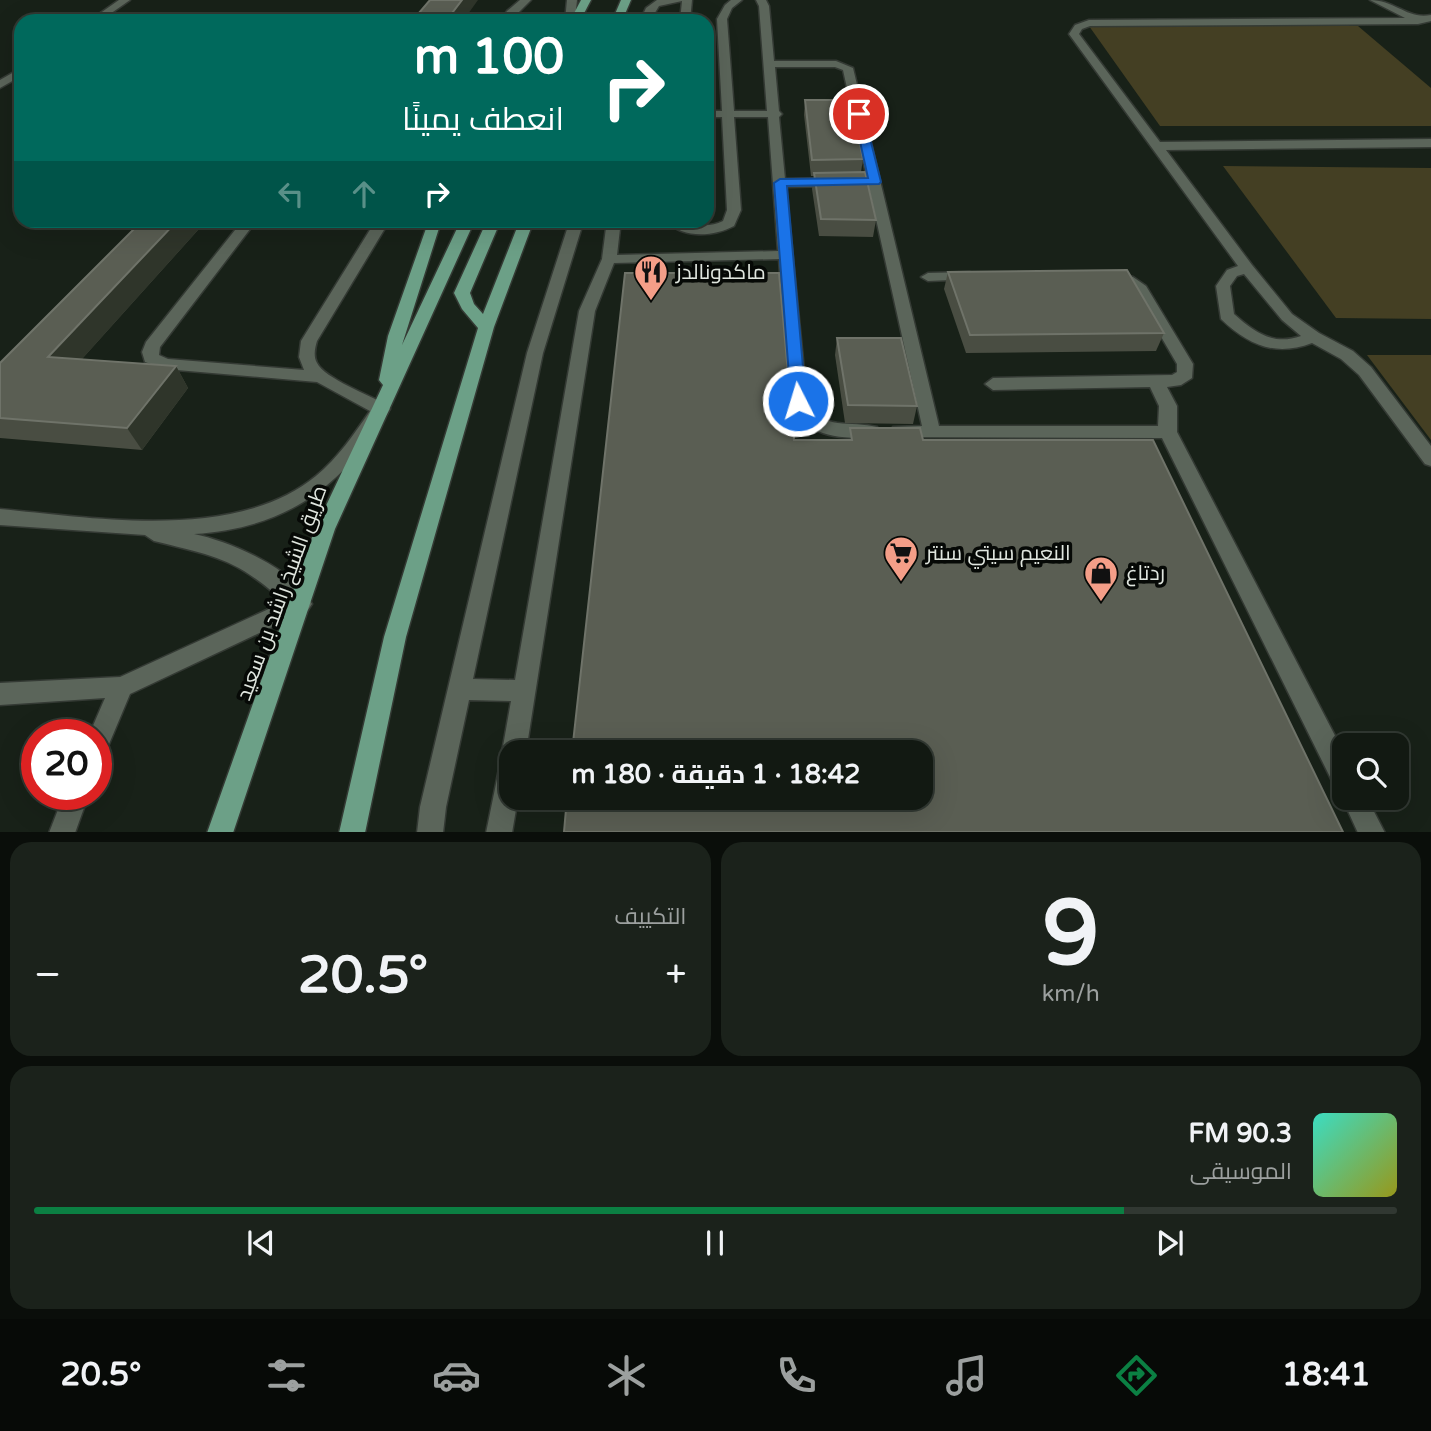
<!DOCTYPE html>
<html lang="ar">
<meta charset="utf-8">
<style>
:root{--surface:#121912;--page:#1b221b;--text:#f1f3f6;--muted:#9ca09f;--line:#313832;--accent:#0b8043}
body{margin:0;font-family:"Varela Round",Cairo,sans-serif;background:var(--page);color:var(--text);direction:rtl;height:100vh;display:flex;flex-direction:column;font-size:26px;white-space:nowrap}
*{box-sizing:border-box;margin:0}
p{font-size:23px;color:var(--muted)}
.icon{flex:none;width:38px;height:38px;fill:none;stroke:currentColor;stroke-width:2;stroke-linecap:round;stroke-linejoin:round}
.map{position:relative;height:832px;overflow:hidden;direction:ltr}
.side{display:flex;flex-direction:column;gap:10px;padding:10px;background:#0a0e0a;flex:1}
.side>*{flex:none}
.banner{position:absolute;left:14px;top:14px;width:700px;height:214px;border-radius:21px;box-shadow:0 7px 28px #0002,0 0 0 2px var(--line);direction:rtl;background:#00695c;color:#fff;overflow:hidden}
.controls{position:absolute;left:1332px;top:733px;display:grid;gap:14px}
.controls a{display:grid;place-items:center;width:77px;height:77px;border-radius:14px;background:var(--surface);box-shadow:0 7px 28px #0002,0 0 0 2px var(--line);font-size:35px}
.speed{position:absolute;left:21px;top:719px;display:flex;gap:14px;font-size:35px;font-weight:700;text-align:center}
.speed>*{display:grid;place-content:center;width:91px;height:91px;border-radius:50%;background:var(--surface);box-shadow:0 7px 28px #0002,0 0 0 2px var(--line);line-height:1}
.speed .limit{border:10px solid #d22;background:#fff;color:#111}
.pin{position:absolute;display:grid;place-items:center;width:60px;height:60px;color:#fff;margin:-30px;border:4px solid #fff;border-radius:50%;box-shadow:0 2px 7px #0007}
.me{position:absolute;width:77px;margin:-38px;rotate:355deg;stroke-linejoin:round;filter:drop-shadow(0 0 5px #0008)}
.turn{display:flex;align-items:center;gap:24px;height:147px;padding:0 35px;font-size:32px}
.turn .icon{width:91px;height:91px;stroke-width:2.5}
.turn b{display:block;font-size:49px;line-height:60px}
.lanes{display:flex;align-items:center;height:66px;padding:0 35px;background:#0003;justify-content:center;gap:35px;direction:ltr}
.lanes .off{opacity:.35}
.big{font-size:52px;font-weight:700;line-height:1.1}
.side .widget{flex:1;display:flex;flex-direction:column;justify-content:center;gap:10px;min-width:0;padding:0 24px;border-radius:21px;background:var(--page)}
.side .dial{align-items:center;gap:0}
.dial b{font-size:91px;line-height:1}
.song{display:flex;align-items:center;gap:21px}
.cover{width:84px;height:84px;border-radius:10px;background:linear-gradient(135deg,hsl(170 70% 55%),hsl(60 70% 35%))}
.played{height:7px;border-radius:4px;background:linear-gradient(90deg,var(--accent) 80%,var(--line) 80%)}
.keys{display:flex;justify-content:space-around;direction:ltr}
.heat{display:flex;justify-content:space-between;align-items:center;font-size:38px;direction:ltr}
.side .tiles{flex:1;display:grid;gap:10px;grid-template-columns:1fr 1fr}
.widget:last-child{grid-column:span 2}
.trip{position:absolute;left:499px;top:740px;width:434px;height:70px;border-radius:21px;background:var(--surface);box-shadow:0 7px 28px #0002,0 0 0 2px var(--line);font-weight:700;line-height:70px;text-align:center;direction:rtl}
.tab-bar{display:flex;height:112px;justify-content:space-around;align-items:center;background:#070a07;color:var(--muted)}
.tab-bar .icon{width:49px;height:49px}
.tab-bar .active{color:var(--accent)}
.tab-bar b{font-size:32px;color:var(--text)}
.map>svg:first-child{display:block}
</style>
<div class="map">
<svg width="1431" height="833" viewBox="0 0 1431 833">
<rect width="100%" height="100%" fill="#182118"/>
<g fill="#443f23">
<path d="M 1089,26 L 1358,26 L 1431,88 L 1431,126 L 1160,126 Z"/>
<path d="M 1223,166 L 1431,168 L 1431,319 L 1336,318 Z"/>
<path d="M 1431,355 L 1431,440 L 1367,355 Z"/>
</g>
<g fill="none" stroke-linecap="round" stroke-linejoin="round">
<g stroke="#343a34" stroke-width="3">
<g id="minor">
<path d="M 119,0 L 130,0 L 100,21 L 89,21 Z"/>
<path d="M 520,0 L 531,0 L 510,21 L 500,21 L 507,11 Z"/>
<path d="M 567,0 L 577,0 L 575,21 L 565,21 Z"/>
<path d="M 657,0 L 692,0 L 690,21 L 680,21 L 682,1 L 659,6 L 650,21 L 640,21 L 646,8 Z"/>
<path d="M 731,0 L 742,0 L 732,8 L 727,19 L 734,111 L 767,111 L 759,6 L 756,0 L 766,0 L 769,6 L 774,61 L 836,61 L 853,68 L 939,426 L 1158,426 L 1159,406 L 1150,387 L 993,390 L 985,384 L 993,378 L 1172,375 L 1177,372 L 1177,364 L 1135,292 L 1105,276 L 1112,272 L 1133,277 L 1146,286 L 1193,364 L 1192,378 L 1181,385 L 1167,387 L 1177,406 L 1177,432 L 1344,753 L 1344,790 L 1335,787 L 1162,438 L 893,437 L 890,432 L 893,427 L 922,426 L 843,70 L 835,67 L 775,67 L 779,111 L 782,114 L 779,117 L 785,179 L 836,178 L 842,182 L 836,186 L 786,187 L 807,401 C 822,432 851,420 877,427 L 880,432 L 877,437 L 871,438 C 834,438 807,437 789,401 L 779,259 L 614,263 L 595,311 L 526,752 L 511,752 L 511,798 L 518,798 L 512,833 L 486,833 L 499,769 L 505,759 L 502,752 L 511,701 L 469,700 L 446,807 L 443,833 L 417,833 L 420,807 L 527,353 L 570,220 L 584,220 L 543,353 L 473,679 L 515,680 L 579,311 L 602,259 L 607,220 L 621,220 L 617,255 L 778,251 L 768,117 L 734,117 L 741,210 L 734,226 C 713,237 682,239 666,220 C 686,220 703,231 723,221 L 727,210 L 722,117 L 707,117 L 707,111 L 722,111 L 717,19 L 725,5 Z"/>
<path d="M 1370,0 C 1395,0 1408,20 1431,15 L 1431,21 L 1418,24 L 1090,26 L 1082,29 L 1079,34 L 1160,142 L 1431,139 L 1431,147 L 1166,150 L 1252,265 L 1292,314 L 1319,333 L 1353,351 L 1371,367 L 1431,446 L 1431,466 L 1425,464 L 1359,375 L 1341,359 L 1312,343 C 1275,357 1248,345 1221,319 L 1216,286 L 1227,270 L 1238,266 L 1069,34 L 1075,25 L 1089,20 L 1405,18 ZM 1244,274 L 1282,320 L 1301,336 C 1273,346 1254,332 1234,314 L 1230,286 L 1237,276 Z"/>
<path d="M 21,68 L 21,76 L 0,88 L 0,80 Z"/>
<path d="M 243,220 L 257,220 L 160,347 L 159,355 L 168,359 L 304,370 L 299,357 L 301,341 L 376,220 L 390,220 L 317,341 C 315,348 313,356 317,363 C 324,378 371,396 387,405 L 390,409 C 343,487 286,528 194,534 C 229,541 295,569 312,604 L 308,610 L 130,694 L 104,756 L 96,760 L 96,735 L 89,735 L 105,698 L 0,705 L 0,683 L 120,677 L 284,602 C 236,558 214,556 154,541 L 145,535 L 0,525 L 0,509 C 95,518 236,542 316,476 C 338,458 354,434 370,411 L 317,382 L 165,369 L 145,362 L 142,352 L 146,342 Z"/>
<path d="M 969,272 L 974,273 L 976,276 L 974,279 L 928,281 L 921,277 L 928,273 Z"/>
<path d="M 1344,792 L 1344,798 L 1367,798 L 1385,833 L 1358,833 L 1342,798 Z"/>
<path d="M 64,794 L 89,794 L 75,833 L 49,833 Z"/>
</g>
</g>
<g stroke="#343a34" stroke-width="3">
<g id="major">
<path d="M 581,0 L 591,0 L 580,21 L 570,21 Z"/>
<path d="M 621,0 L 631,0 L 622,21 L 612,21 Z"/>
<path d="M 429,220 L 444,220 L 440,225 L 402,345 L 461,220 L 475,220 L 335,529 L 233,833 L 207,833 L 315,529 L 383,385 L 379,380 L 388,336 Z"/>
<path d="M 480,220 L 494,220 L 498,227 L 470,293 L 474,304 L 483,314 L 520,220 L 534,220 L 494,327 L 406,637 L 365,833 L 339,833 L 384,637 L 478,328 L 462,309 L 454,293 L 484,227 Z"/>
</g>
</g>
<use href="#minor" fill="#5b655a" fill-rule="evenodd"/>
<use href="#major" fill="#6ca087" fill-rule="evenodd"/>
</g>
<g fill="#494d42">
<path d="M 805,100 L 863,159 L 861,172 L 876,220 L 873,237 L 819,236 L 812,189 L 814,176 L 811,176 L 804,115 Z"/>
<path d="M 207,220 L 81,360 L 176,366 L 188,388 L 142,450 L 0,438 L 0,363 Z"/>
<path d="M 948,272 L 1164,333 L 1156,351 L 966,353 L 944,289 Z"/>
<path d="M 837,338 L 917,406 L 913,424 L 845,423 L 835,355 Z"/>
</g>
<g fill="#2f352a">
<path d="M 462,0 L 478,0 L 463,21 L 446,21 Z"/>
<path d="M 178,220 L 207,220 L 64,379 L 48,357 Z"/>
<path d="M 176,366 L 188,388 L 142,450 L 127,428 Z"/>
</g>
<g fill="#5a5e53" stroke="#6f7369" stroke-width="2">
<path d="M 430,0 L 462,0 L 446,21 L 348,21 L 351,17 L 413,20 Z"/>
<path d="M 805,100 L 851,100 L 863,159 L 812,160 Z"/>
<path d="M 865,172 L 876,220 L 821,219 L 814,173 Z"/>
<path d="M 143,220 L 178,220 L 48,357 L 176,366 L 127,428 L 0,418 L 0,363 Z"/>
<path d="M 1127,270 L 1164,333 L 970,335 L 948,272 Z"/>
<path d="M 625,273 L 779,273 L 794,440 L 852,440 L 850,428 L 920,428 L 923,440 L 1153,440 L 1343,832 L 564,832 L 567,798 L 920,798 L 920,752 L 572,752 Z"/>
<path d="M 837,338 L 901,338 L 917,406 L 848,405 Z"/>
</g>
<path fill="#1a73e8" stroke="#114b97" stroke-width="2" d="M 859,111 L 864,114 L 881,182 L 879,184 L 787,186 L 806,401 L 798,406 L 791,401 L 774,183 L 780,179 L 868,178 L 854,114 Z"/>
<defs>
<g id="restaurant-pin" transform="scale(1.75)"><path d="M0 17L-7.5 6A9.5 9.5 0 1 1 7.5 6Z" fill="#f49e88" stroke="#060906"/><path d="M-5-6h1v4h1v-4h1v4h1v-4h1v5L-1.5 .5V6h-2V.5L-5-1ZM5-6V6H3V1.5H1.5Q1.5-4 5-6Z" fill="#111"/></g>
<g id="supermarket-pin" transform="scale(1.75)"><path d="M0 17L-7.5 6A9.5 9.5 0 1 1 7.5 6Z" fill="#f49e88" stroke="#060906"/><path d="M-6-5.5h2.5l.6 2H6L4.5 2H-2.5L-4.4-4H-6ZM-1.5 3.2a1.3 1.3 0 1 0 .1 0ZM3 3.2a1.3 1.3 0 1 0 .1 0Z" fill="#111"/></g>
<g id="shop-pin" transform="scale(1.75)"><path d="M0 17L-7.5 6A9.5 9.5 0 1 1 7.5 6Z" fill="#f49e88" stroke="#060906"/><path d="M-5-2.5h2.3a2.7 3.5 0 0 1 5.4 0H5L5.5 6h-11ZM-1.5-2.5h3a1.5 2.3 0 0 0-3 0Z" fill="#111"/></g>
</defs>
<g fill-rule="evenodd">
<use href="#restaurant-pin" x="651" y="272"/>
<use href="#supermarket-pin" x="901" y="553"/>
<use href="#shop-pin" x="1101" y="573"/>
</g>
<g text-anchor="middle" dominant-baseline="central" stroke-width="7" stroke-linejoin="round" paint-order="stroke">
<g font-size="21" fill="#e0e6df" stroke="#060906" text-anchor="start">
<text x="676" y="272">ماكدونالدز</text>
<text x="926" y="553">النعيم سيتي سنتر</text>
<text x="1126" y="573">ردتاغ</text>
</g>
<g font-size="21" fill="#e0e6df" stroke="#060906">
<text transform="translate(282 593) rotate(-70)">طريق الشيخ راشد بن سعيد</text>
</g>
</g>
</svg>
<div class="controls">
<a><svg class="icon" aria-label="search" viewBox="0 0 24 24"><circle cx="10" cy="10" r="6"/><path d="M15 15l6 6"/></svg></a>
</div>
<div class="speed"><div class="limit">20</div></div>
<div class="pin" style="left:859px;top:114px;background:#d93025"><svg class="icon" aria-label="arrive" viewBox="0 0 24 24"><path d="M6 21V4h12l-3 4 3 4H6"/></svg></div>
<svg class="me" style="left:798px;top:401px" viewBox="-20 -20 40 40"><circle r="17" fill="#1a73e8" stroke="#fff" stroke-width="3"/><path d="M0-11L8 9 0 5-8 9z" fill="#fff"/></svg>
<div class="trip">18:42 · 1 دقيقة · 180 m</div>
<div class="banner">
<div class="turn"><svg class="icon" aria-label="right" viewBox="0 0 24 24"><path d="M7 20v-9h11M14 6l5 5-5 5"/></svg><div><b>100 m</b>انعطف يمينًا</div></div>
<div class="lanes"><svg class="icon off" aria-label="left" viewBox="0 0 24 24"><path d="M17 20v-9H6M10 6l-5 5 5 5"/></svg><svg class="icon off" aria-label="ahead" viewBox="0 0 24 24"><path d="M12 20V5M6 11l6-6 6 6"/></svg><svg class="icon" aria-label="right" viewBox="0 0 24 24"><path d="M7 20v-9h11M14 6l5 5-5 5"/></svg></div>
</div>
</div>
<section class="side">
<div class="tiles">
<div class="widget dial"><b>9</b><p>km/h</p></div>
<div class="widget"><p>التكييف</p>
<div class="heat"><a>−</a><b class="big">20.5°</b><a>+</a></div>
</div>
<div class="widget">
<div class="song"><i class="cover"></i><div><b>90.3 FM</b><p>الموسيقى</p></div></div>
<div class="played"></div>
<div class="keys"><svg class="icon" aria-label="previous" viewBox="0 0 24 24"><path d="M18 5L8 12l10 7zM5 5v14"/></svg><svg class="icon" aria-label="pause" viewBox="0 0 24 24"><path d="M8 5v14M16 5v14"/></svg><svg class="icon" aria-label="next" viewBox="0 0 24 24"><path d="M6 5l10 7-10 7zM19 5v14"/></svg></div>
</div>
</div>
</section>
<nav class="tab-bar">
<b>18:41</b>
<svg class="icon active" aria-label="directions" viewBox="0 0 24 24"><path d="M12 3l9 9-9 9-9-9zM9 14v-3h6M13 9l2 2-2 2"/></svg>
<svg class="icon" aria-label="music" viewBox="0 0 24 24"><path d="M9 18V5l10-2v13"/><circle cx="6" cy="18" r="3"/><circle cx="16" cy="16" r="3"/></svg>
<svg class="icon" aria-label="phone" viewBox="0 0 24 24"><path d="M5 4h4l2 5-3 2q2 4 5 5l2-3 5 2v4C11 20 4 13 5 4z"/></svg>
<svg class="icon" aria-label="climate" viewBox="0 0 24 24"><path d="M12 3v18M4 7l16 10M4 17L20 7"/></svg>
<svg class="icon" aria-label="car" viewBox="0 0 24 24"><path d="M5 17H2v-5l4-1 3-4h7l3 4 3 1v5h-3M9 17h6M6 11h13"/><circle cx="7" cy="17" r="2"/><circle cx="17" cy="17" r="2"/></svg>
<svg class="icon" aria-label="filters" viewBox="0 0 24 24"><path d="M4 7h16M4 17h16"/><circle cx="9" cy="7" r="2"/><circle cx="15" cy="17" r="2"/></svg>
<b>20.5°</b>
</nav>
